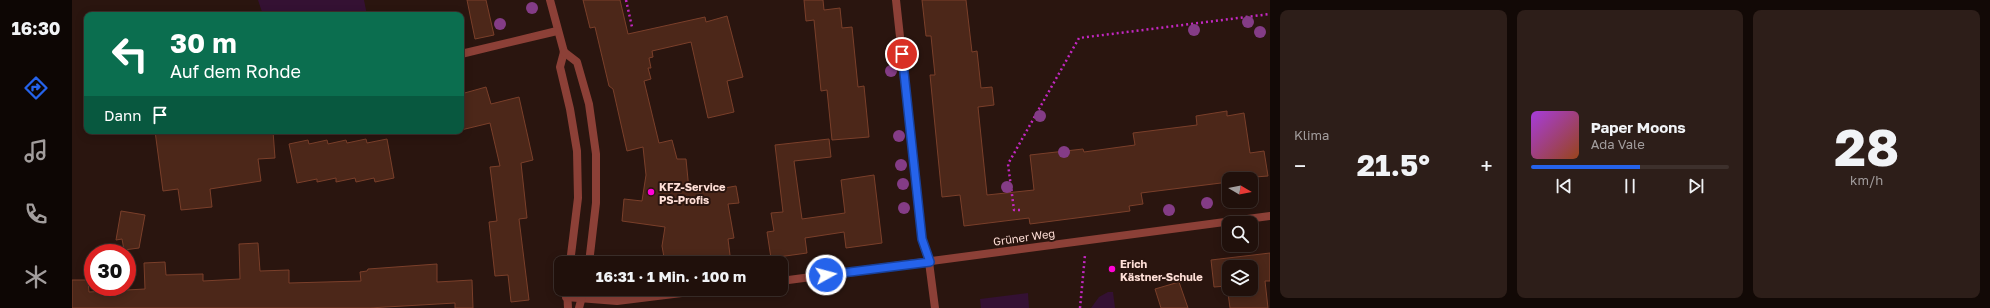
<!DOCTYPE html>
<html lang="de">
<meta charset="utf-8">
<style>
:root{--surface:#20100b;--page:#2d1e19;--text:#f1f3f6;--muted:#a29d9d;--line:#3d302c;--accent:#2563eb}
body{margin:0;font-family:"Golos Text",sans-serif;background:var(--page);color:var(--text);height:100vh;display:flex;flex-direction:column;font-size:15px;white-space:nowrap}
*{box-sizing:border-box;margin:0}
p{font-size:13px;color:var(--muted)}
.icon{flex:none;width:22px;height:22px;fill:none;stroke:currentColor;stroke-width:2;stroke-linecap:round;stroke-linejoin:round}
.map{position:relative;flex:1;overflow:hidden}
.details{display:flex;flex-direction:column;gap:10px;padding:10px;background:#120906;width:720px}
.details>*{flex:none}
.top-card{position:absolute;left:12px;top:12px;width:380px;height:122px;border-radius:8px;box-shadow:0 2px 10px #0003,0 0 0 1px var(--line);background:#0b6e4f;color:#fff;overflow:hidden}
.needle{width:26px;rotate:100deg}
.fabs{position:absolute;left:1150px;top:172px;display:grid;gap:8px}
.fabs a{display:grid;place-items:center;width:36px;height:36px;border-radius:8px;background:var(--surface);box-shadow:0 2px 10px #0003,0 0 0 1px var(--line);font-size:20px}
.speed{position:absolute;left:12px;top:244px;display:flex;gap:8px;font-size:20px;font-weight:700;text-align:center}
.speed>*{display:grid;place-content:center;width:52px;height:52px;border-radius:50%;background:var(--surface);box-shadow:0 2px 10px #0003,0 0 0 1px var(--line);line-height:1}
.speed .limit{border:6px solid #d22;background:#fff;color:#111}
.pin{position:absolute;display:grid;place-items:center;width:34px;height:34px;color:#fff;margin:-17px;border:2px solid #fff;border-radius:50%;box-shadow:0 1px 4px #0007}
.me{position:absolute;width:44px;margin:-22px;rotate:83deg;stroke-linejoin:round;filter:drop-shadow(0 0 3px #0008)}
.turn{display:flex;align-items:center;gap:14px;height:84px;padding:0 20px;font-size:18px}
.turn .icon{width:52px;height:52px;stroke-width:2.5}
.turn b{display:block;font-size:28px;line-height:34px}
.then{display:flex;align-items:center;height:38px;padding:0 20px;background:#0003;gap:8px;font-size:15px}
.big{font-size:30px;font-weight:700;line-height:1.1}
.details .widget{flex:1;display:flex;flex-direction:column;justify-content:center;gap:6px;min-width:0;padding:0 14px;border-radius:8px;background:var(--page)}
.details .dial{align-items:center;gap:0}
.dial b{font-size:52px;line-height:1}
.song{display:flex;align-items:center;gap:12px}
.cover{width:48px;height:48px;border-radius:6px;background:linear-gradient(135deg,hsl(280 70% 55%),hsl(20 70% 35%))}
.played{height:4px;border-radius:2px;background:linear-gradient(90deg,var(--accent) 55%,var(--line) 55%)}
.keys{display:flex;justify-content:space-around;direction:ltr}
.heat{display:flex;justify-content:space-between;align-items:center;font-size:22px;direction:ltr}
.details .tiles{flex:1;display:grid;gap:10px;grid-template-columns:repeat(3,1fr)}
.trip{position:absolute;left:482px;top:256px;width:234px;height:40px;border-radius:8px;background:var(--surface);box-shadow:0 2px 10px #0003,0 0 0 1px var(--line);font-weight:700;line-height:40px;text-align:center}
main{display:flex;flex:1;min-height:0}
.tab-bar{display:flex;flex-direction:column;width:72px;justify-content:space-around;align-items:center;background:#0d0604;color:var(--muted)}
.tab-bar .icon{width:28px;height:28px}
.tab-bar .on{color:var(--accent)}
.tab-bar b{font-size:18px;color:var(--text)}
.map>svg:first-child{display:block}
</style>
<main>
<nav class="tab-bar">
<b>16:30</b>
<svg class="icon on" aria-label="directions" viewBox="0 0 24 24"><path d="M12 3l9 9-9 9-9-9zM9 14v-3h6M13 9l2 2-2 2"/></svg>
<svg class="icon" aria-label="music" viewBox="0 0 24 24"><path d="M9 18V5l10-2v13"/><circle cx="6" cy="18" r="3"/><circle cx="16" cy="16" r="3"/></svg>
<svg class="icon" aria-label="phone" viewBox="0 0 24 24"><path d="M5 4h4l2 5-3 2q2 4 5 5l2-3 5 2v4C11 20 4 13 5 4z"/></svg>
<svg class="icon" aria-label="climate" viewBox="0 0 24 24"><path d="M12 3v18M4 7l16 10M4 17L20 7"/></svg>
</nav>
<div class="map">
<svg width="1198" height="308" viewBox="0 0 1198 308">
<rect width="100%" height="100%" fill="#2a150f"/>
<g fill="#341133">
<path d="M 186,0 L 292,0 L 295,15 L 191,15 Z"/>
<path d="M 1036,292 L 1041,292 L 1043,308 L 1019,308 L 1027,297 Z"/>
<path d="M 956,293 L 957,308 L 909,308 L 908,299 Z"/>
</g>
<g fill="#4c2719" stroke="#7a3f2a" fill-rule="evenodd">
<path d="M 395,0 L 414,0 L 422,35 L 403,39 Z"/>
<path d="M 511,0 L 548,0 L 556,34 L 633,17 L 634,22 L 655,16 L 671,77 L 655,81 L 662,112 L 636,118 L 619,42 L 580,51 L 581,57 L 577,58 L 579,68 L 576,68 L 579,79 L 572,81 L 587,143 L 600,140 L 605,159 L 614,159 L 617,190 L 635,188 L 635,191 L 664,186 L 667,203 L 656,204 L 662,238 L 656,239 L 659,263 L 593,263 L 590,246 L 593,227 L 550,221 L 552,199 L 570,201 L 574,175 L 571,147 L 555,151 L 541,89 L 537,86 L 523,27 L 518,28 Z"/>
<path d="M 732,0 L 751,0 L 752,10 L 768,8 L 770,28 L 780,27 L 786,87 L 792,86 L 797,137 L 760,140 L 755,90 L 749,91 L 742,20 L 734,21 Z"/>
<path d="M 850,0 L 894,0 L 900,52 L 905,51 L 909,88 L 920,87 L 922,105 L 906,107 L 915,195 L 962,190 L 958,155 L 1011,149 L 1012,152 L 1063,145 L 1061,133 L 1125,125 L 1124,116 L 1155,111 L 1155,116 L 1172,113 L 1178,153 L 1192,151 L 1196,176 L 1157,179 L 1157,182 L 1069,193 L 1071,204 L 1057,206 L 1058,211 L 958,224 L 957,218 L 892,226 L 888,195 L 870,197 L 858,75 L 863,75 L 861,56 L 859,36 L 854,36 Z"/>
<path d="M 414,87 L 419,104 L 447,97 L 461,160 L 449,163 L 455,218 L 447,219 L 457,300 L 439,302 L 436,275 L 423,276 L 417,222 L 425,221 L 418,167 L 428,166 L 418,123 L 389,130 L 389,94 Z"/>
<path d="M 83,131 L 201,131 L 203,158 L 186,159 L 189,181 L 138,189 L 140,207 L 109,210 L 106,189 L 91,191 Z"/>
<path d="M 294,139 L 295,143 L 315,139 L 322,178 L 303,182 L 302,178 L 284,182 L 283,178 L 264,182 L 264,178 L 245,182 L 245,179 L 225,183 L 217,144 L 236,140 L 237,144 L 255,140 L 256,144 L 274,140 L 275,143 Z"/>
<path d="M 757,139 L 759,157 L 722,161 L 730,219 L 773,213 L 769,180 L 802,175 L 810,243 L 774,248 L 772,232 L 733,238 L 735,253 L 699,258 L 695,232 L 702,231 L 699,213 L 711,212 L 703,145 Z"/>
<path d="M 49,211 L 73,215 L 67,248 L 52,250 L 50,239 L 44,240 Z"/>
<path d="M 186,243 L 188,271 L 217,270 L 217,283 L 289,281 L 288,272 L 295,271 L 296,269 L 365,264 L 365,282 L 400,280 L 401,308 L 383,308 L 383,303 L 297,308 L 0,308 L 0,280 L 16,280 L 17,292 L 73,289 L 72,263 L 93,262 L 94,275 L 131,274 L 131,281 L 168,279 L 167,244 Z"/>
<path d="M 1198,253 L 1198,281 L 1193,281 L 1196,308 L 1158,308 L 1155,286 L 1142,287 L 1139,260 ZM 1157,267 L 1179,267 L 1179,289 L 1157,289 Z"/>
<path d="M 1107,282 L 1116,308 L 1089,308 L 1083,289 Z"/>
</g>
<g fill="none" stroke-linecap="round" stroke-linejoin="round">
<g stroke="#c328c2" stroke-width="2.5" stroke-dasharray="2 3" stroke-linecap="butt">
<path d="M 554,0 L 560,27"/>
<path d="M 948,210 L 942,210 L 936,164 L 1007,38 L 1198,14"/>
<path d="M 1008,308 L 1013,255"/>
</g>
<g stroke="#8c4037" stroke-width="8">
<path d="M 478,0 L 492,52 L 488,67 L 498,109 L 505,151 L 506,198 L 498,263"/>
<path d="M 824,0 L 850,239 L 857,262 L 863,308"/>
<path d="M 492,52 L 505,62 L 517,104 L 524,154 L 524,203 L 517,263"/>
<path d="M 389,54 L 485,31"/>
<path d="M 709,281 L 1198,216"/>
<path d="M 495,289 L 496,308"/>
<path d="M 494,297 L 545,301 L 642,289"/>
<path d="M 507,308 L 512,289"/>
</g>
</g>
<g fill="#843c86">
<circle cx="460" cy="8" r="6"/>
<circle cx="1176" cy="22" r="6"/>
<circle cx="428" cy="24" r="6"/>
<circle cx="1122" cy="30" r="6"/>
<circle cx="1188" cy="32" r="6"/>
<circle cx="819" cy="71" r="6"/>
<circle cx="968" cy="116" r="6"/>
<circle cx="827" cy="136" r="6"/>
<circle cx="992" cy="152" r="6"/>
<circle cx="829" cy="165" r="6"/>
<circle cx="831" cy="184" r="6"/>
<circle cx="935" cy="187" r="6"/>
<circle cx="1135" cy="203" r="6"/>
<circle cx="832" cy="208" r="6"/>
<circle cx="1097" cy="210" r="6"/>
</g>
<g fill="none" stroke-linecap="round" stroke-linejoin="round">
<g stroke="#184099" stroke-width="10">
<path id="route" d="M 754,275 L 858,262 L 850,239 L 830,54"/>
</g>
<use href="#route" stroke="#2563eb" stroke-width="7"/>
</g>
<g fill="#ff03d5" stroke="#2a150f" stroke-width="1.5">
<circle cx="579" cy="192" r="4"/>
<circle cx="1040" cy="269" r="4"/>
</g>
<g text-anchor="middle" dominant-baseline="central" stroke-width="4" stroke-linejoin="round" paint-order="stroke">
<g font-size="11" font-weight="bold" fill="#ffdfd7" stroke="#2a150f" text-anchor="start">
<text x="587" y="186">KFZ-Service<tspan x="587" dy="13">PS-Profis</tspan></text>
<text x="1048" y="263">Erich<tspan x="1048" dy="13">Kästner-Schule</tspan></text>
</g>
<g font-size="11" fill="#ffdfd7" stroke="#2a150f">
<text transform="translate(952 237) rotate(-8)">Grüner Weg</text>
</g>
</g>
</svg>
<div class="fabs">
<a><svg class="needle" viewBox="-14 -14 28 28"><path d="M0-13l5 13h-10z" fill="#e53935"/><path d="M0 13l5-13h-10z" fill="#a29d9d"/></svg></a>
<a><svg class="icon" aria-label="search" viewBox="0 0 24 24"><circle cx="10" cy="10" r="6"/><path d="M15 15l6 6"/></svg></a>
<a><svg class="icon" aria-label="layers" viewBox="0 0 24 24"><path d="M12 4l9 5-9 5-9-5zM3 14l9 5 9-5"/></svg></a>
</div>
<div class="speed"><div class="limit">30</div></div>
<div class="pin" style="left:830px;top:54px;background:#d93025"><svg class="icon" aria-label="arrive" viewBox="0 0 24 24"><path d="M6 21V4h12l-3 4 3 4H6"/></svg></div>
<svg class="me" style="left:754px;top:275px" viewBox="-20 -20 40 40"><circle r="17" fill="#2563eb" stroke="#fff" stroke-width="3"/><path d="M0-11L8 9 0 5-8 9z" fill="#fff"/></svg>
<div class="trip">16:31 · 1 Min. · 100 m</div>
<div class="top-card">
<div class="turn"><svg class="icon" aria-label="left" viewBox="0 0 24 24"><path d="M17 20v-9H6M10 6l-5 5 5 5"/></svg><div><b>30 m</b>Auf dem Rohde</div></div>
<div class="then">Dann<svg class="icon" aria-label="arrive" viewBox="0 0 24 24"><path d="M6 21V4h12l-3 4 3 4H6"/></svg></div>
</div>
</div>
<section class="details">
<div class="tiles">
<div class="widget"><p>Klima</p>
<div class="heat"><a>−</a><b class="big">21.5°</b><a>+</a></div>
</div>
<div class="widget">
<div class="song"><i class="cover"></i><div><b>Paper Moons</b><p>Ada Vale</p></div></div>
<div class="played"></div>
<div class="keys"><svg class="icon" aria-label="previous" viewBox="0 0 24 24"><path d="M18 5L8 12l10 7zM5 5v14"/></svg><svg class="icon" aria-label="pause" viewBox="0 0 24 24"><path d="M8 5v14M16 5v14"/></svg><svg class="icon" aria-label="next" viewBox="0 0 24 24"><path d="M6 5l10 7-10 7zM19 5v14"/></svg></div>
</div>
<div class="widget dial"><b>28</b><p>km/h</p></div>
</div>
</section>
</main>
